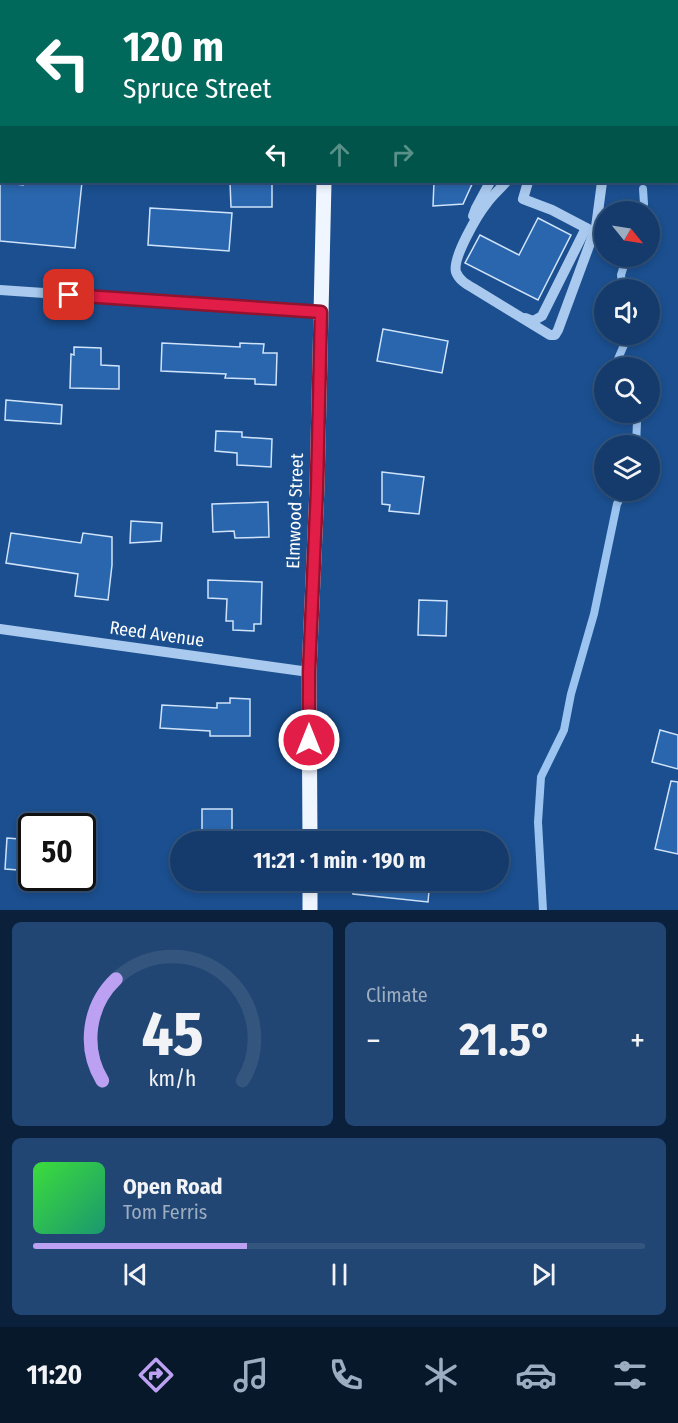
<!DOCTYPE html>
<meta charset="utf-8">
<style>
:root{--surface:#143b6b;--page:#214673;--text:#f1f3f6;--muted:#9dadc1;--line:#33557e;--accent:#bca0f2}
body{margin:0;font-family:"Fira Sans Condensed",sans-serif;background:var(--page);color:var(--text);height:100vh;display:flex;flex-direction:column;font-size:22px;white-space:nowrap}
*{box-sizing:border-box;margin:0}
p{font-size:20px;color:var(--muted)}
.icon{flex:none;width:33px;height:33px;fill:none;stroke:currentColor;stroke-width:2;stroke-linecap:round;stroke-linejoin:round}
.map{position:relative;height:910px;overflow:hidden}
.panel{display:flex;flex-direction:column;gap:12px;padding:12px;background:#0b203b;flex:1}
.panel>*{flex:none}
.top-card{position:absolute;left:0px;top:0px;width:678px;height:183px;box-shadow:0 3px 9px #0003,0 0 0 2px var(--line);background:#00695c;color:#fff;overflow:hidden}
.needle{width:39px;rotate:120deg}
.controls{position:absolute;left:594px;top:201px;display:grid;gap:12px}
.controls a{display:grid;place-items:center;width:66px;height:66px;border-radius:50%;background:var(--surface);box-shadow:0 3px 9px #0003,0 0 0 2px var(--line);font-size:30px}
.speed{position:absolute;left:18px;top:813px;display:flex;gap:12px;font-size:30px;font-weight:700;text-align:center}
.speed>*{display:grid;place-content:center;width:78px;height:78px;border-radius:50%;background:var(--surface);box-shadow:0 3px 9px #0003,0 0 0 2px var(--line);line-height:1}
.speed .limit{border:3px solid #111;border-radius:9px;background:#fff;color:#111}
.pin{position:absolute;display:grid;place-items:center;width:51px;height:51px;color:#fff;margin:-26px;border-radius:12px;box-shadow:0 3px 9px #0006}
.me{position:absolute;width:66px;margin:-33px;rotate:0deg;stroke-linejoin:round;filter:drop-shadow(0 0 4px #0008)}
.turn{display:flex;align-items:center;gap:21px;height:126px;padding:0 24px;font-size:27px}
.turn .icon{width:78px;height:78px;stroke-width:2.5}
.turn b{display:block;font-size:42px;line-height:51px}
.lanes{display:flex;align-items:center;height:57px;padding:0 24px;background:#0003;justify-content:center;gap:30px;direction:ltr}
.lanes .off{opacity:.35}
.big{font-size:45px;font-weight:700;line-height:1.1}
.panel .widget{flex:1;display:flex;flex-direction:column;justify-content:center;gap:9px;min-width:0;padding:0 21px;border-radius:9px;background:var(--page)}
.panel .dial{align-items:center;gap:0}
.dial svg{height:156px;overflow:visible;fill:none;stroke:var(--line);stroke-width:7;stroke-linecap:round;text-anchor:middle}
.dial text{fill:var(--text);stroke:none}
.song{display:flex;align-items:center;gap:18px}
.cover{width:72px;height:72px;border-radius:9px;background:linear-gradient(135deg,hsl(120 70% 55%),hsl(160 70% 35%))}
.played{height:6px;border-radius:3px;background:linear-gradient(90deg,var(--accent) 35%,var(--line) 35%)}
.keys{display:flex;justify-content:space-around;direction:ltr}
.heat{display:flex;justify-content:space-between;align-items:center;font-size:33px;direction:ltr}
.panel .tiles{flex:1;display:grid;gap:12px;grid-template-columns:1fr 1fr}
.widget:last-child{grid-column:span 2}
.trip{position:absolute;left:170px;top:831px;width:339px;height:60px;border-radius:30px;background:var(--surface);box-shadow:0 3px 9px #0003,0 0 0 2px var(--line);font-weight:700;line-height:60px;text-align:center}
.dock{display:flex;height:96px;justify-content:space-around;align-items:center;background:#08182b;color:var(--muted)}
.dock .icon{width:42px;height:42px}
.dock .active{color:var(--accent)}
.dock b{font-size:27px;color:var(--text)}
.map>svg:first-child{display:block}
</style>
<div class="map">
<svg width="678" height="910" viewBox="0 0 678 910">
<rect width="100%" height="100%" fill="#1b4f8f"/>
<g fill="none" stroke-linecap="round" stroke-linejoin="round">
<g stroke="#9cc4f0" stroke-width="8">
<path d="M 639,212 L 644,204 L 643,189"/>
<path d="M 623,290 L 621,275 L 627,256"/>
<path d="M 614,368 L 624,345 L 625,334"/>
<path d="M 629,412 L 637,422 L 636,446"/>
<path d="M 543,910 L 538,822 L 541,777 L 564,730 L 571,694 L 594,614 L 617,504 L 625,490"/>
</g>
</g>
<g fill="#2a66ad" stroke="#cfe3fa" stroke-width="1.5">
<path d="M 0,182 L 23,185 L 23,182 L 82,182 L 75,248 L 0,241 Z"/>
<path d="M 230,182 L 272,182 L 272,207 L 231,207 Z"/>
<path d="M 434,182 L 473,182 L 463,204 L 433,206 Z"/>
<path d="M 150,208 L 232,213 L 229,251 L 148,245 Z"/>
<path d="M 538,218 L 571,235 L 538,300 L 465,263 L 480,235 L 519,255 Z"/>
<path d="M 383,329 L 448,341 L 442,373 L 377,361 Z"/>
<path d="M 162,343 L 240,347 L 240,343 L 264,344 L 263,353 L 277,353 L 276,385 L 255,384 L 255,379 L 225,378 L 226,374 L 161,371 Z"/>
<path d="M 74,347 L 101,348 L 101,365 L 119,366 L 119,389 L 70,388 L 71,354 L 74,355 Z"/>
<path d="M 6,400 L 62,405 L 61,424 L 5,420 Z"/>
<path d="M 216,431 L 242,432 L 242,437 L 272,439 L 271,467 L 237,465 L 237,453 L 215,451 Z"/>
<path d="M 382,472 L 424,477 L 419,514 L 389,511 L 390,505 L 382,504 Z"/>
<path d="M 268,502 L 269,537 L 235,538 L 234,531 L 213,532 L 212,504 Z"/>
<path d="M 131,521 L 162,523 L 161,541 L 130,543 Z"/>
<path d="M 11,533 L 81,543 L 83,533 L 112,537 L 112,565 L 108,600 L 75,596 L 78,574 L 6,563 Z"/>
<path d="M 208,580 L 262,582 L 261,624 L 254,624 L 254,631 L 233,630 L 233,621 L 226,621 L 227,599 L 208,598 Z"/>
<path d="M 419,600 L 447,601 L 446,636 L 418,635 Z"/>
<path d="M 230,698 L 250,699 L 250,736 L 210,736 L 210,731 L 160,728 L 162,705 L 217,708 L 217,703 L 230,703 Z"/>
<path d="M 660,730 L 678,735 L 678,769 L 652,762 Z"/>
<path d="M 671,781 L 678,782 L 678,854 L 655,849 Z"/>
<rect x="202" y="809" width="30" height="33"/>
<path d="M 7,838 L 32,840 L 32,871 L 5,869 Z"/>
<path d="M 353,880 L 430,880 L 428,902 L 353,894 Z"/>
</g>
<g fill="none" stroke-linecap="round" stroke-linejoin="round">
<g stroke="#a9c9ee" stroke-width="10">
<path d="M 55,2 L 56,0"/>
<path d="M 129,2 L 129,0"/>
<path d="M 183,2 L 183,0"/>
<path d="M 676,147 L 678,145"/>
<path d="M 506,182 C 500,189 493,195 487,203 C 478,214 452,258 456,272 C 459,280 466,284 473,288 L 550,335 L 555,335 L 558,330 L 596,227 L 602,182"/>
<path d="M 528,182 L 523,199 L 552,210 L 592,231"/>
<path d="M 473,216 L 476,208 L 490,182"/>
<path d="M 0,290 L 321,312"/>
<path d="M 525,318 L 533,321 L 542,316 L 586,228"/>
<path d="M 0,629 L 309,672"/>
</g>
<g stroke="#f0f6ff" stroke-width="15">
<path d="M 324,0 L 324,2"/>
<path d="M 408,0 L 412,2"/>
<path d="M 598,0 L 601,2"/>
<path d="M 676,34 L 678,35"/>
<path d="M 676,161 L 678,162"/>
<path d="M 310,842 L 309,672 L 317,488 L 324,182"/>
<path d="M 310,880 L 310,910"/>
</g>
</g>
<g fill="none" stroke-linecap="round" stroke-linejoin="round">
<g stroke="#92132f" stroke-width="15">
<path id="route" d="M 69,295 L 321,312 L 317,488 L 309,672 L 309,740"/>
</g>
<use href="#route" stroke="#e11d48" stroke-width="10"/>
</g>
<g text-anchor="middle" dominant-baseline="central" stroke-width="6" stroke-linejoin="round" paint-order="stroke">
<g font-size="18" fill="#fff" stroke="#1b4f8f">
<text transform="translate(295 511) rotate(-88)">Elmwood Street</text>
<text transform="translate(157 634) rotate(8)">Reed Avenue</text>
</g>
</g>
</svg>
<div class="controls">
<a><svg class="needle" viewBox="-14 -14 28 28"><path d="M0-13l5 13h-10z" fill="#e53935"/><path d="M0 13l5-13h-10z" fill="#9dadc1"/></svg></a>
<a><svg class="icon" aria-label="sound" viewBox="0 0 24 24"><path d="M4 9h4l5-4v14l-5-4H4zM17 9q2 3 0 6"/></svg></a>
<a><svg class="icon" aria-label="search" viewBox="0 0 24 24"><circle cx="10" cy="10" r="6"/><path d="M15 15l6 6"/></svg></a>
<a><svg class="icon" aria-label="layers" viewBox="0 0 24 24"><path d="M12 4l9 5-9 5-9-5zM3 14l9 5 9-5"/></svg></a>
</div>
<div class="speed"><div class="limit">50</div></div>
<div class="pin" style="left:69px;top:295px;background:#d93025"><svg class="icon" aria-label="arrive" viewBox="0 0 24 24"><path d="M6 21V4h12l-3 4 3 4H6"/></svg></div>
<svg class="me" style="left:309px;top:740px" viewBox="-20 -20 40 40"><circle r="17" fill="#e11d48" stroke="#fff" stroke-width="3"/><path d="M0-11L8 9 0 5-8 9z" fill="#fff"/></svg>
<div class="trip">11:21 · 1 min · 190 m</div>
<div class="top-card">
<div class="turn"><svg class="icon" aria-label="left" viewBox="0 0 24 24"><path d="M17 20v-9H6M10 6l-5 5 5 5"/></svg><div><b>120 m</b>Spruce Street</div></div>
<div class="lanes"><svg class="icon" aria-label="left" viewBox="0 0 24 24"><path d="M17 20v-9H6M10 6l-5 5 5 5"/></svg><svg class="icon off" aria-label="ahead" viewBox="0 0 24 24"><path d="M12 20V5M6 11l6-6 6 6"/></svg><svg class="icon off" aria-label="right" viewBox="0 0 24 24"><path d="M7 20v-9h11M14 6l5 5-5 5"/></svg></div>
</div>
</div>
<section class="panel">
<div class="tiles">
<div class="widget dial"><svg viewBox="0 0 100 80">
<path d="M14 69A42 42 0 1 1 86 69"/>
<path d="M14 69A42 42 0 0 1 21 17" stroke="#bca0f2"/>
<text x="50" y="56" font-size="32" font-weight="700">45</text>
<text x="50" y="72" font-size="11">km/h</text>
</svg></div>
<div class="widget"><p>Climate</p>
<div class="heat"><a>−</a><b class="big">21.5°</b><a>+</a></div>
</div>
<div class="widget">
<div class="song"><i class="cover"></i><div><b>Open Road</b><p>Tom Ferris</p></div></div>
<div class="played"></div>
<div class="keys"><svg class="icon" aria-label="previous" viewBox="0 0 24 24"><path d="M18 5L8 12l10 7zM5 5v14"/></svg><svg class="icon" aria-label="pause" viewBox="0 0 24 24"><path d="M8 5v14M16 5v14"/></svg><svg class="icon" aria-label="next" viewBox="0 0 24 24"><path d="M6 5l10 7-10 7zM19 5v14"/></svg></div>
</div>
</div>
</section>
<nav class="dock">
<b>11:20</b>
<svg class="icon active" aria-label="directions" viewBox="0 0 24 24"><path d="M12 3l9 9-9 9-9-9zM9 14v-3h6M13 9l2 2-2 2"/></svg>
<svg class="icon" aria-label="music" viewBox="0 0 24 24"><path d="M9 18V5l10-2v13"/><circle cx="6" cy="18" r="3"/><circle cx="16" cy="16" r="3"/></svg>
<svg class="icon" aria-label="phone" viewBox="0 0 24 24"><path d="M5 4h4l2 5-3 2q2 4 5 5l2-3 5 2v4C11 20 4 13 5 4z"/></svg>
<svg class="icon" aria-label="climate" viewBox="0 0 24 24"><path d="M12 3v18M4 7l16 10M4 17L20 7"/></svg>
<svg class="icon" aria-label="car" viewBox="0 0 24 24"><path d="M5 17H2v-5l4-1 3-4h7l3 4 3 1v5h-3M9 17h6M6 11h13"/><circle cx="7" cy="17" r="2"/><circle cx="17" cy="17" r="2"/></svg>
<svg class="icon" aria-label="filters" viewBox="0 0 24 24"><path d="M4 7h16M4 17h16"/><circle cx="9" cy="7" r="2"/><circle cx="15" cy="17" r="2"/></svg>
</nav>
